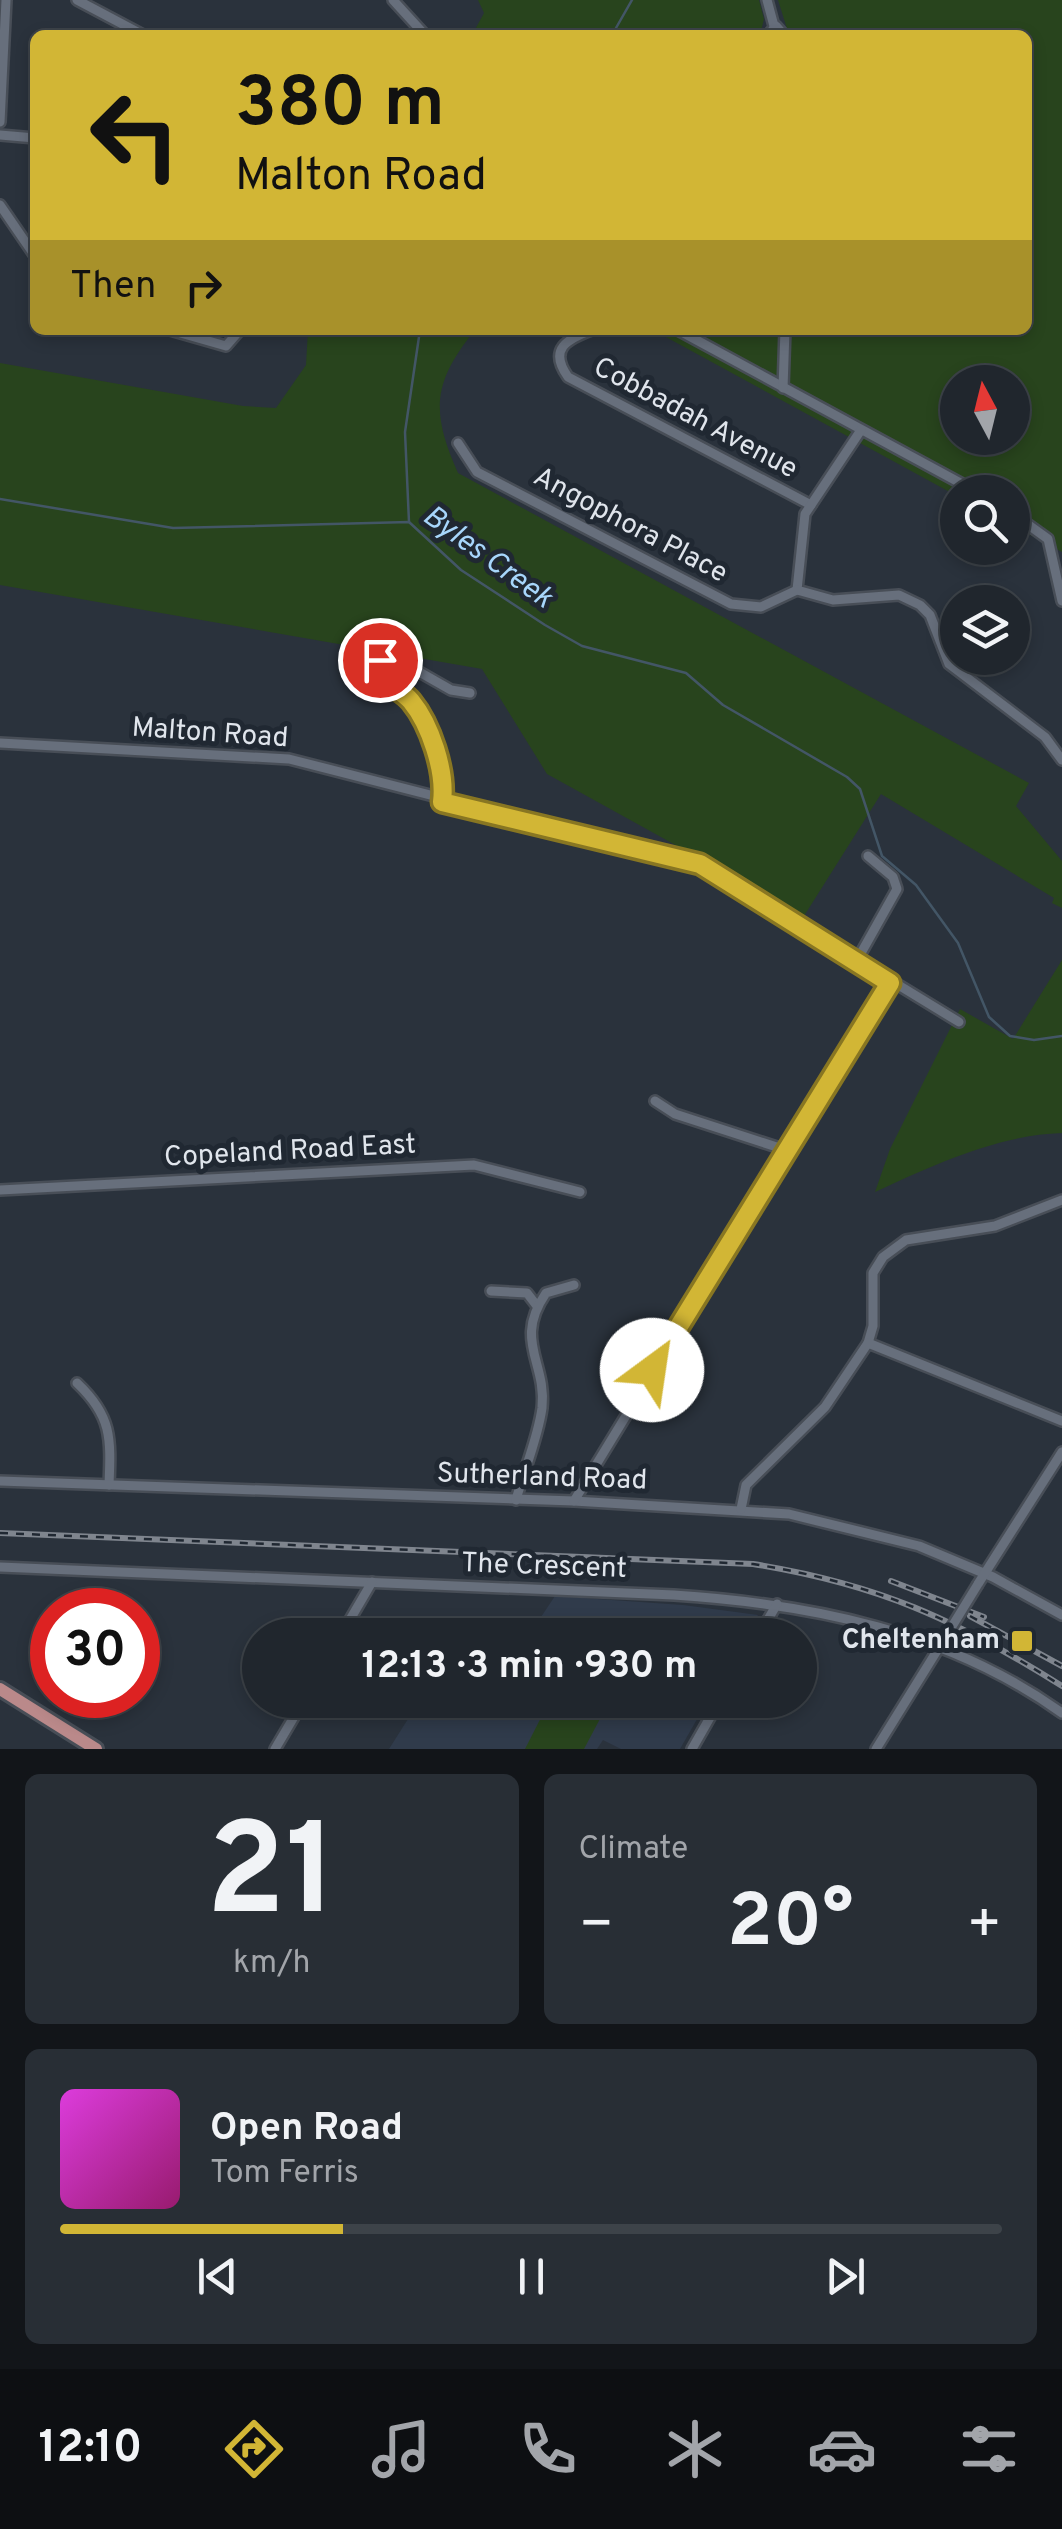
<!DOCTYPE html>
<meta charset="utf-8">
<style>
:root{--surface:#20262d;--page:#282e35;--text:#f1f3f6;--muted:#a2a5aa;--line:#3d4349;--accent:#d2b635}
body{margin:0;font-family:Overpass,sans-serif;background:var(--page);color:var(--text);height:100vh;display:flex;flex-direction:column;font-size:38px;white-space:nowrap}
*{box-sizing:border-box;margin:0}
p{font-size:32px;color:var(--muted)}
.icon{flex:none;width:55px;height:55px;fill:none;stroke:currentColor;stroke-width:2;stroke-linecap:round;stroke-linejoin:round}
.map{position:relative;height:1749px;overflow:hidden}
.details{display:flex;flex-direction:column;gap:25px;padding:25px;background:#121519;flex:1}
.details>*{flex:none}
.banner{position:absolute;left:30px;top:30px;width:1002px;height:305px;border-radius:15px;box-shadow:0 5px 15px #0003,0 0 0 2px var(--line);background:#d2b635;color:#111;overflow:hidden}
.needle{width:65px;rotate:353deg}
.buttons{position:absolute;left:940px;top:365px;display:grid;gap:20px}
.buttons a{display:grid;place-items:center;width:90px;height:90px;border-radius:50%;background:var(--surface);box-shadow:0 5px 15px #0003,0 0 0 2px var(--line);font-size:50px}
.speed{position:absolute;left:30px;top:1588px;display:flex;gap:20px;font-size:50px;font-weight:700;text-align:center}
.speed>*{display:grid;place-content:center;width:130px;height:130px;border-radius:50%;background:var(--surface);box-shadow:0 5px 15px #0003,0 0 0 2px var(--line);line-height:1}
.speed .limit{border:15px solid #d22;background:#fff;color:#111}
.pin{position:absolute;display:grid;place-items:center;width:85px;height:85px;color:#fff;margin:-42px;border:5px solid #fff;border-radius:50%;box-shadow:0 2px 10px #0007}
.me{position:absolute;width:110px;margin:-55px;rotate:31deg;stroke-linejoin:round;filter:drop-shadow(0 0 8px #0008)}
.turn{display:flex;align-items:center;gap:35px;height:210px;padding:0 40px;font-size:45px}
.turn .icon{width:130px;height:130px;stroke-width:2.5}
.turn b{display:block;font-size:70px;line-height:85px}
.then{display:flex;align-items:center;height:95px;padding:0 40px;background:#0003;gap:20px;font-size:38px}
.big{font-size:75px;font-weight:700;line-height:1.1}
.details .tile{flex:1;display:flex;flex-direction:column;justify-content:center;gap:15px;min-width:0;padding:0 35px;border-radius:15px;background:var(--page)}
.details .dial{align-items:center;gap:0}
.dial b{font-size:130px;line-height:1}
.song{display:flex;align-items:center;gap:30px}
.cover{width:120px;height:120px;border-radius:15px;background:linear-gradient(135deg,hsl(300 70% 55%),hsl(320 70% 35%))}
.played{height:10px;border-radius:5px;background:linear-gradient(90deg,var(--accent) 30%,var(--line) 30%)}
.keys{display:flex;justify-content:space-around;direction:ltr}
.heat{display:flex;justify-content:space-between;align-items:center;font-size:55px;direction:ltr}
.details .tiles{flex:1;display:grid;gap:25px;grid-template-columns:1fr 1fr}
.tile:last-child{grid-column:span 2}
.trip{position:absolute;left:242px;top:1618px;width:575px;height:100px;border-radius:50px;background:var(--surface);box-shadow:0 5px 15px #0003,0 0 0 2px var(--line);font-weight:700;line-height:100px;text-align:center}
.menu{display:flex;height:160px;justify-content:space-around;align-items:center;background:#0d0f12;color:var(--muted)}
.menu .icon{width:70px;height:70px}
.menu .selected{color:var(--accent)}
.menu b{font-size:45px;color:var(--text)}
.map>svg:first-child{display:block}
</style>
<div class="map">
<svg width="1062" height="1749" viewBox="0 0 1062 1749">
<rect width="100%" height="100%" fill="#2a323c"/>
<g fill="#303b4b">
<path d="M 555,1596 L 683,1605 L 758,1615 L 746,1635 L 529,1635 Z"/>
<path d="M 420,1700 L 465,1700 L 481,1709 L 487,1700 L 708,1700 L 680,1749 L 621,1749 L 603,1740 L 597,1749 L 389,1749 Z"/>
</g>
<g fill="#28441d" fill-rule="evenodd">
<path d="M 478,0 L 759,0 L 764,19 L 760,35 L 472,35 L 484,13 Z"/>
<path d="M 778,0 L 1062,0 L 1062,552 L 1013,526 L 1012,492 L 957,496 L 653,330 L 1028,330 L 1028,35 L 789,35 ZM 958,382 L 1012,382 L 1012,438 L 958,438 Z"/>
<path d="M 308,330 L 475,330 C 432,383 431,412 458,473 L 1029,783 L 1016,806 L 1062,861 L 1062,908 L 1052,903 L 1054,898 L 881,794 L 804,916 L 547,774 L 482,669 L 0,585 L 0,363 L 243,406 L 276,408 L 306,365 Z"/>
<path d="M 1062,960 L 1062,1133 C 998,1135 933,1165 875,1192 L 890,1149 L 960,1009 L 1013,1039 Z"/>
<path d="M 550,1700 L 573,1700 L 602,1715 L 584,1749 L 525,1749 Z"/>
</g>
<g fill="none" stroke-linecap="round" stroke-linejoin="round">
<g stroke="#435666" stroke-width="2.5">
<path d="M 612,35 L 632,0"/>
<path d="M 0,499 L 173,528 L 409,522 L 461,570 L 545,625 L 582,646 L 686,673 L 723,705 L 847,777 L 860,789 L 882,856 L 916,885 L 958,943 L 989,1017 L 1010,1036 L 1034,1040 L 1062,1036"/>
<path d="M 409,522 L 405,432 L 420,330"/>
</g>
<g stroke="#484e57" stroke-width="14">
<g id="street">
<path d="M 77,0 L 143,35"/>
<path d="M 393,0 L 425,35"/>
<path d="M 767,0 L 774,26"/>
<path d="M 768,35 L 776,26 L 784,35"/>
<path d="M 0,122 L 6,0"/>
<path d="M 0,135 L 35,138"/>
<path d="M 0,205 L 35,256"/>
<path d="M 170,330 L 226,346 L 240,330"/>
<path d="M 592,330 C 567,339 548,349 568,377 L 811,505"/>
<path d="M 678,330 L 977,492"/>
<path d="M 783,388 L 785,330"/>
<path d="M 861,430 L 805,514 L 797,590 L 833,600 L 899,595 L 920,605 L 930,615 L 949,664 L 1045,737 L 1062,760"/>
<path d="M 458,443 L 477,472 L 731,604 L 761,607 L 797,590"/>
<path d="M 1012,513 L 1048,539 L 1062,601"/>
<path d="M 0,743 L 289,759 L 700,864 L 959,1022"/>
<path d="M 443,802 C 446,772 430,721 409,699 C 398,686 382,683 376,667 L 393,657 L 451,690 L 470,693"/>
<path d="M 856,962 L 897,889 L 893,877 L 868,856"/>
<path d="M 655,1101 L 675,1114 L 786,1150"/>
<path d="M 0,1190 L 474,1165 L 580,1192"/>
<path d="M 491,1291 L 527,1293 L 537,1306"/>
<path d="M 868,1343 L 873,1326 L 873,1273 L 883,1257 L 906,1240 L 995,1226 L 1062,1200"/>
<path d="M 77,1383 C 112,1416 111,1438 109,1485"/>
<path d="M 0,1481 L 574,1501 L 789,1514 L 919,1546 L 993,1577 L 1062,1615"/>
<path d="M 516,1500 C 524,1470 538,1438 542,1408 C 547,1362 513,1341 546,1293 L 574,1285"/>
<path d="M 574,1501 L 890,983"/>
<path d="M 741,1509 L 746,1485 L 825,1407 L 868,1343 L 1062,1421"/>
<path d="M 0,1567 L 674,1595 C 812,1604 947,1631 1062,1713"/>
<path d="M 978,1584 L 1062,1452"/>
<path d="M 341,1635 L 372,1582"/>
<path d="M 759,1635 L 777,1604"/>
<path d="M 275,1749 L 304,1700"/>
<path d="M 692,1749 L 720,1700"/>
<path d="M 876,1749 L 948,1633"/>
</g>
</g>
<g stroke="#484e57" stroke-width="18">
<path id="primary" d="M 0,1689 L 96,1749"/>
</g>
<use href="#street" stroke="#676f7c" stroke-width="9"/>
<use href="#primary" stroke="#ba898a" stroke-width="12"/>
<g stroke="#7f858e" stroke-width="6">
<g id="rail">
<path d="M 0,1533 L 753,1564 C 878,1584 955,1619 1062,1686"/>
<path d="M 891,1581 L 984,1617"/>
<path d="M 970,1616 L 1062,1666"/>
</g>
</g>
<use href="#rail" stroke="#202832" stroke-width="2.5" stroke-dasharray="8" stroke-linecap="butt"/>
<g stroke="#484e57" stroke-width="14" stroke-linecap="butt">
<path id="street-bridge" d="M 948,1633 L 978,1584"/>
</g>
<use href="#street-bridge" stroke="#676f7c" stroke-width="9"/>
</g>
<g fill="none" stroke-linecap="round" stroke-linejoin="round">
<g stroke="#887622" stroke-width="25">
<path id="route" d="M 380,660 L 376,667 C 382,684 400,688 411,701 C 430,724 446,771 442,802 L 700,864 L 890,983 L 652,1370"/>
</g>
<use href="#route" stroke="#d2b635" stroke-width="18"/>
</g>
<rect fill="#d2b635" stroke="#202832" stroke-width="4" x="1010" y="1629" width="24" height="24" rx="5"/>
<g text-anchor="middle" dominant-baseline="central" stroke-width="10" stroke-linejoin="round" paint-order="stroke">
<g font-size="28" fill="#e0e5ec" stroke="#202832">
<text transform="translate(695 419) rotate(28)">Cobbadah Avenue</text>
<text transform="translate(630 526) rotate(28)">Angophora Place</text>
<text transform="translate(210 734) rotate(4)">Malton Road</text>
<text transform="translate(290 1152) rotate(-3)">Copeland Road East</text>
<text transform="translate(542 1478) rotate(2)">Sutherland Road</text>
<text transform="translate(544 1567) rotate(2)">The Crescent</text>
</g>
<g font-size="28" font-weight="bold" fill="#e0e5ec" stroke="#202832" text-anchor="end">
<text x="1000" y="1641">Cheltenham</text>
</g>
<g font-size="30" font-style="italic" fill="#a7d6fb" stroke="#202832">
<text transform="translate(487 558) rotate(36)">Byles Creek</text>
</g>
</g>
</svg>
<div class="buttons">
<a><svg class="needle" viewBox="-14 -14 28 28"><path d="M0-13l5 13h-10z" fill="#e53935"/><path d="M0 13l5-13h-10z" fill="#a2a5aa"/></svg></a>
<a><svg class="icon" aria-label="search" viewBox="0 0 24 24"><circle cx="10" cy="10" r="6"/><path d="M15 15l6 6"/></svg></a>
<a><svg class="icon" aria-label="layers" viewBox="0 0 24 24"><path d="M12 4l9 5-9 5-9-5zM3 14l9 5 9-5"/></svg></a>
</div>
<div class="speed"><div class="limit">30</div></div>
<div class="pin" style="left:380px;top:660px;background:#d93025"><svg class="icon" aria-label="arrive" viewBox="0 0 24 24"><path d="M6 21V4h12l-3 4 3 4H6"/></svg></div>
<svg class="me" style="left:652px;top:1370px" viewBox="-20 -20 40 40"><circle r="19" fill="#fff"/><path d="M0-13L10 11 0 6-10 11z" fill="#d2b635"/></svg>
<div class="trip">12:13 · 3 min · 930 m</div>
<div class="banner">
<div class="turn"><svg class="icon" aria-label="left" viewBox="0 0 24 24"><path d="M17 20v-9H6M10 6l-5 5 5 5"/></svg><div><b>380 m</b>Malton Road</div></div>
<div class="then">Then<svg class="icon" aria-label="right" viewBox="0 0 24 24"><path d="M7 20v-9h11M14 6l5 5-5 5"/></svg></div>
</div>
</div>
<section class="details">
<div class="tiles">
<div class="tile dial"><b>21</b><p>km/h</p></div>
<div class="tile"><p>Climate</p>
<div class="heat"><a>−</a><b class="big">20°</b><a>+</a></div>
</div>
<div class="tile">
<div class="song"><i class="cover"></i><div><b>Open Road</b><p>Tom Ferris</p></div></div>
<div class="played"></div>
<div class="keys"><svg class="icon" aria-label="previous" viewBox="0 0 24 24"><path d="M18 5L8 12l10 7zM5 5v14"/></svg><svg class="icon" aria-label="pause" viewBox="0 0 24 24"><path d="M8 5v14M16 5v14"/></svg><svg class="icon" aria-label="next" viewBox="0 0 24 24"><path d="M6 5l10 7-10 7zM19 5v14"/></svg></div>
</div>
</div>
</section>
<nav class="menu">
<b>12:10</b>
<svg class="icon selected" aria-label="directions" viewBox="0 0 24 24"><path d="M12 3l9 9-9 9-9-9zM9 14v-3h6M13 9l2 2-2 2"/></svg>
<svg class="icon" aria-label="music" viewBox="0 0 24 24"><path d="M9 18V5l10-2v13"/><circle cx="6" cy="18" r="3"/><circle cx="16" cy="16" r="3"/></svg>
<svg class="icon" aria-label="phone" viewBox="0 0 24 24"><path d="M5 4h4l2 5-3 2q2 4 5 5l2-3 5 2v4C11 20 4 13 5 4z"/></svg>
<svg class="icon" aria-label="climate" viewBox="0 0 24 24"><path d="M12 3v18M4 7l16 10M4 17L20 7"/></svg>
<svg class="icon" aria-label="car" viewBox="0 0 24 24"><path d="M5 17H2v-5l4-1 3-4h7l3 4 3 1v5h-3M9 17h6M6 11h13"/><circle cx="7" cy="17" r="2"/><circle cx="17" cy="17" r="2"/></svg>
<svg class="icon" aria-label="filters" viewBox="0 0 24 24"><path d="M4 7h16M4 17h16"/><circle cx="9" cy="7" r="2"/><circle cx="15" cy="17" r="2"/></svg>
</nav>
